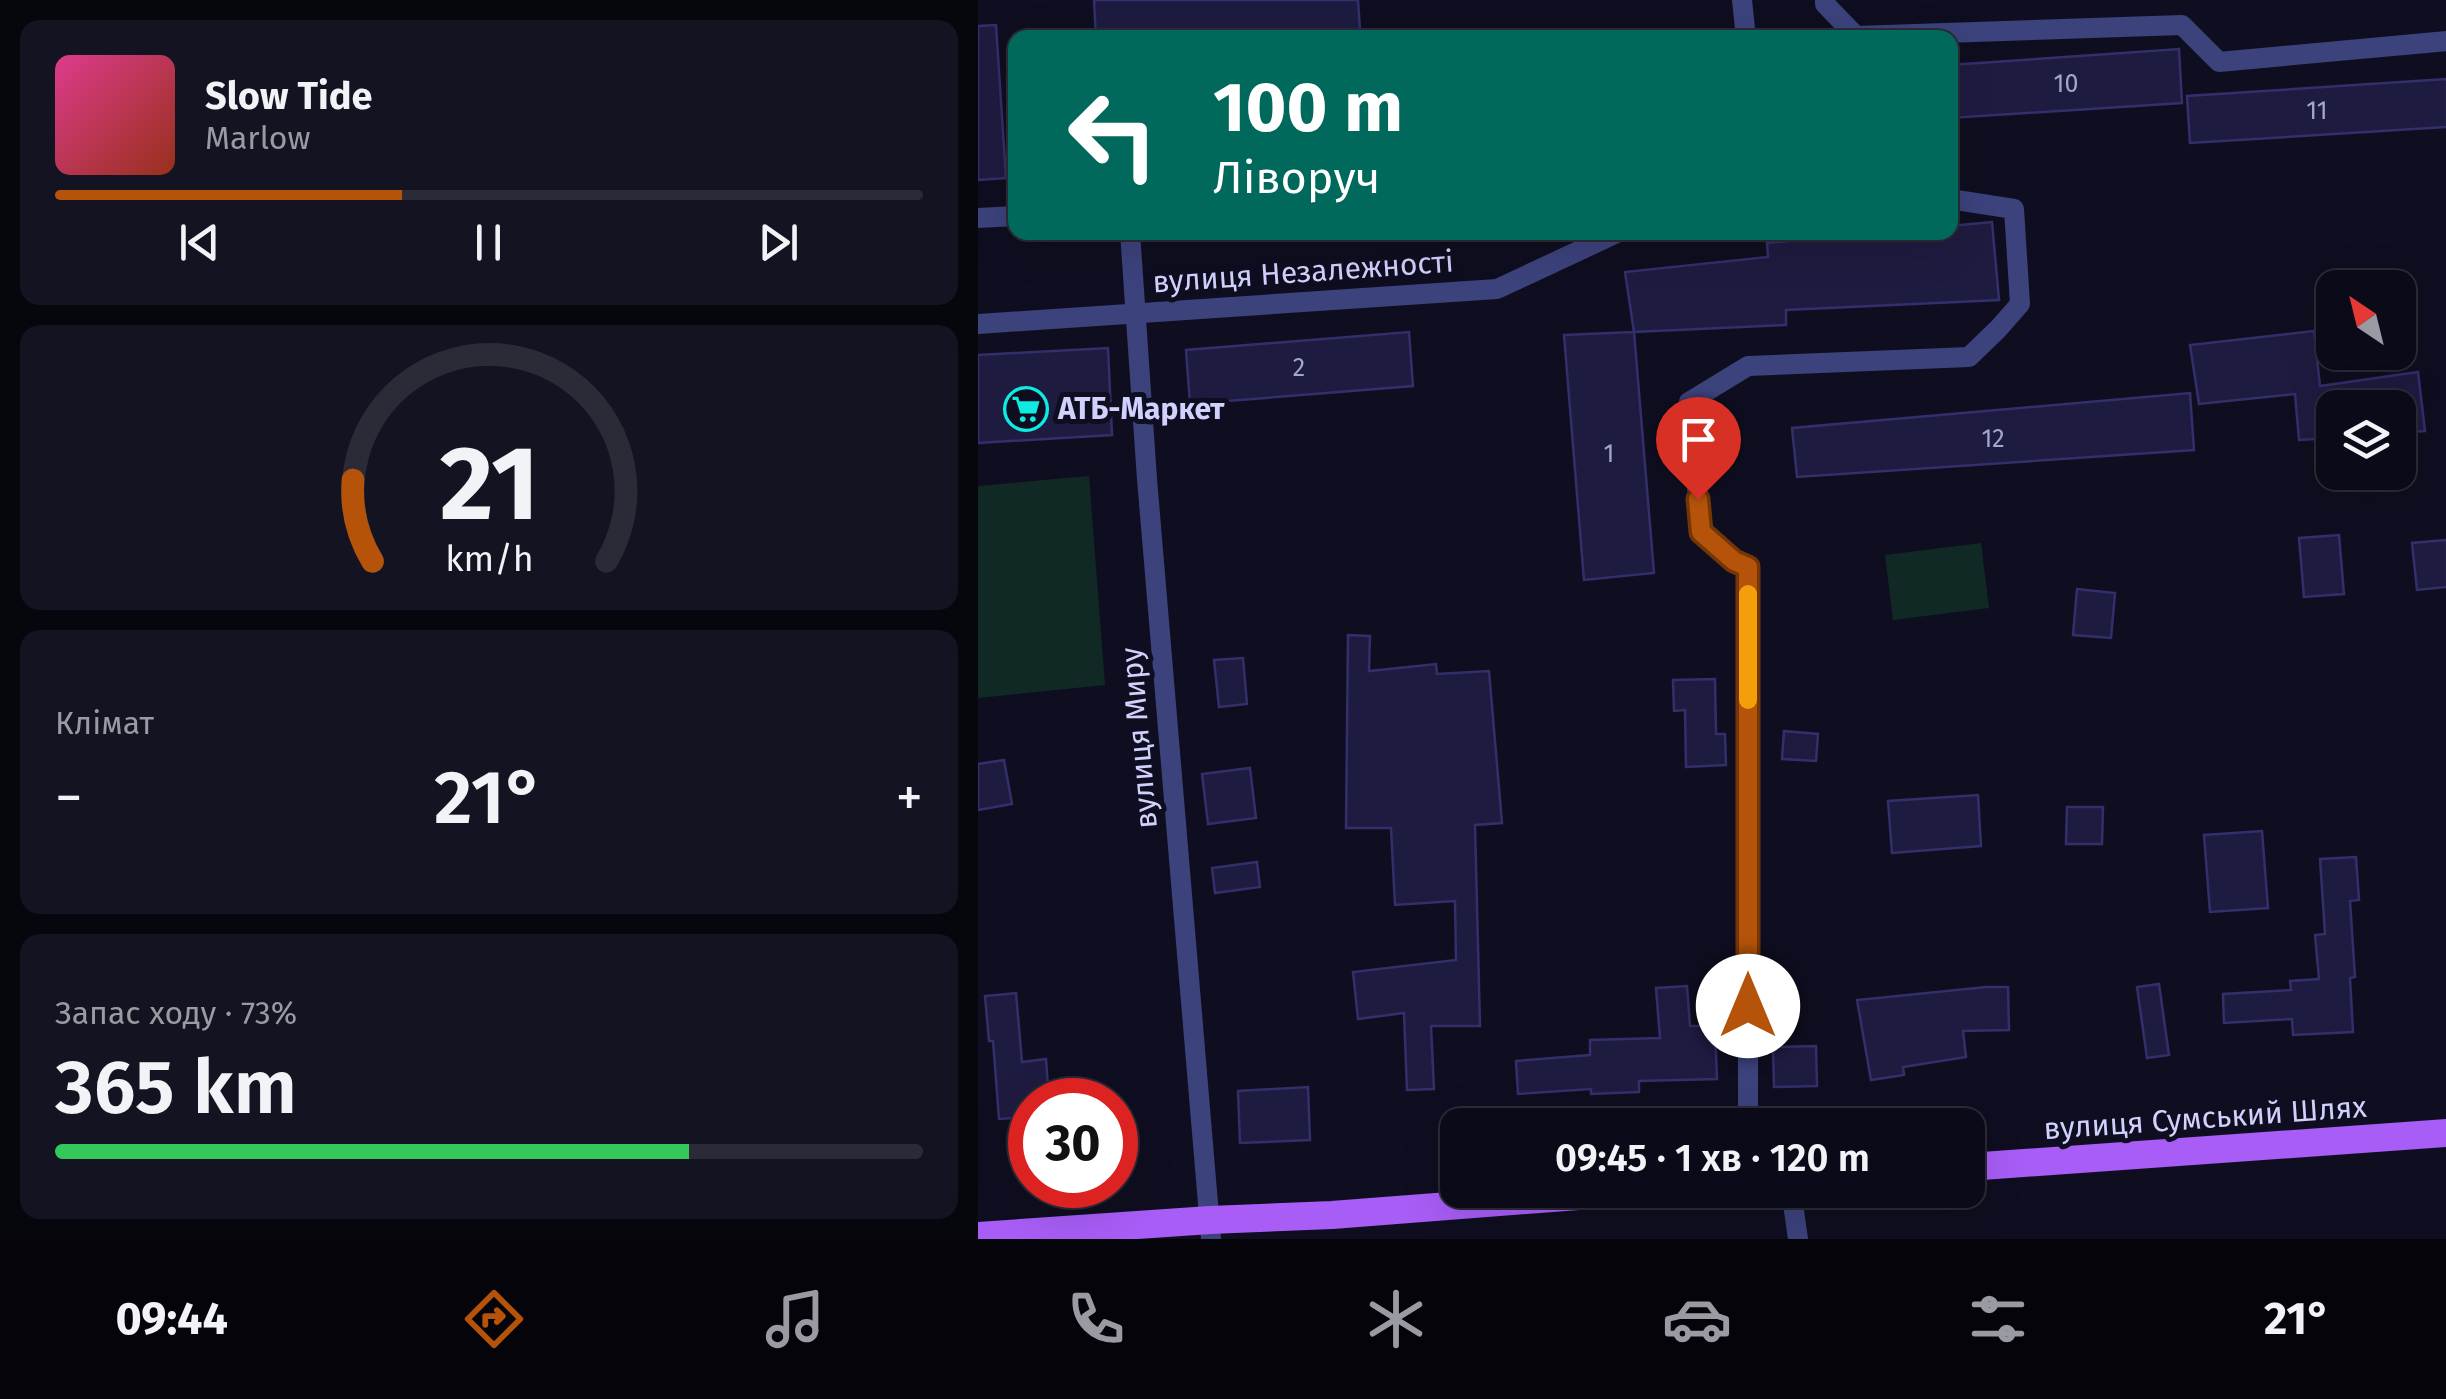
<!DOCTYPE html>
<html lang="uk">
<meta charset="utf-8">
<style>
:root{--surface:#0b0a18;--page:#141321;--text:#f1f3f6;--muted:#9a9aa2;--line:#2b2b37;--accent:#b45309}
body{margin:0;font-family:"Fira Sans",sans-serif;background:var(--page);color:var(--text);height:100vh;display:flex;flex-direction:column;font-size:38px;white-space:nowrap}
*{box-sizing:border-box;margin:0}
p{font-size:32px;color:var(--muted)}
.icon{flex:none;width:55px;height:55px;fill:none;stroke:currentColor;stroke-width:2;stroke-linecap:round;stroke-linejoin:round}
.map{position:relative;flex:1;overflow:hidden}
.side{display:flex;flex-direction:column;gap:20px;padding:20px;background:#06060d;width:978px}
.side>*{flex:none}
.top-card{position:absolute;left:30px;top:30px;width:950px;height:210px;border-radius:20px;box-shadow:0 10px 40px #0002,0 0 0 2px var(--line);background:#00695c;color:#fff;overflow:hidden}
.needle{width:65px;rotate:325deg}
.controls{position:absolute;left:1338px;top:270px;display:grid;gap:20px}
.controls a{display:grid;place-items:center;width:100px;height:100px;border-radius:20px;background:var(--surface);box-shadow:0 10px 40px #0002,0 0 0 2px var(--line);font-size:50px}
.speed{position:absolute;left:30px;top:1078px;display:flex;gap:20px;font-size:50px;font-weight:700;text-align:center}
.speed>*{display:grid;place-content:center;width:130px;height:130px;border-radius:50%;background:var(--surface);box-shadow:0 10px 40px #0002,0 0 0 2px var(--line);line-height:1}
.speed .limit{border:15px solid #d22;background:#fff;color:#111}
.pin{position:absolute;display:grid;place-items:center;width:85px;height:85px;color:#fff;margin:-102px -42px;border-radius:50% 50% 50% 0;rotate:-45deg;box-shadow:0 0 10px #0007}
.pin .icon{rotate:45deg}
.me{position:absolute;width:110px;margin:-55px;rotate:0deg;stroke-linejoin:round;filter:drop-shadow(0 0 8px #0008)}
.turn{display:flex;align-items:center;gap:35px;height:210px;padding:0 40px;font-size:45px}
.turn .icon{width:130px;height:130px;stroke-width:2.5}
.turn b{display:block;font-size:70px;line-height:85px}
.big{font-size:75px;font-weight:600;line-height:1.1}
.side .tile{flex:1;display:flex;flex-direction:column;justify-content:center;gap:15px;min-width:0;padding:0 35px;border-radius:20px;background:var(--page)}
.side .dial{align-items:center;gap:0}
.dial svg{height:260px;overflow:visible;fill:none;stroke:var(--line);stroke-width:7;stroke-linecap:round;text-anchor:middle}
.dial text{fill:var(--text);stroke:none}
.song{display:flex;align-items:center;gap:30px}
.cover{width:120px;height:120px;border-radius:15px;background:linear-gradient(135deg,hsl(330 70% 55%),hsl(10 70% 35%))}
.played{height:10px;border-radius:5px;background:linear-gradient(90deg,var(--accent) 40%,var(--line) 40%)}
.keys{display:flex;justify-content:space-around;direction:ltr}
.heat{display:flex;justify-content:space-between;align-items:center;font-size:55px;direction:ltr}
.charge{height:15px;border-radius:8px;background:linear-gradient(90deg,#34c759 73%,var(--line) 0)}
.trip{position:absolute;left:462px;top:1108px;width:545px;height:100px;border-radius:20px;background:var(--surface);box-shadow:0 10px 40px #0002,0 0 0 2px var(--line);font-weight:600;line-height:100px;text-align:center}
.tabs{display:flex;height:160px;justify-content:space-around;align-items:center;background:#04040a;color:var(--muted)}
.tabs .icon{width:70px;height:70px}
.tabs .current{color:var(--accent)}
.tabs b{font-size:45px;color:var(--text)}
main{display:flex;flex:1;min-height:0}
.map>svg:first-child{display:block}
</style>
<main>
<section class="side">
<div class="tile">
<div class="song"><i class="cover"></i><div><b>Slow Tide</b><p>Marlow</p></div></div>
<div class="played"></div>
<div class="keys"><svg class="icon" aria-label="previous" viewBox="0 0 24 24"><path d="M18 5L8 12l10 7zM5 5v14"/></svg><svg class="icon" aria-label="pause" viewBox="0 0 24 24"><path d="M8 5v14M16 5v14"/></svg><svg class="icon" aria-label="next" viewBox="0 0 24 24"><path d="M6 5l10 7-10 7zM19 5v14"/></svg></div>
</div>
<div class="tile dial"><svg viewBox="0 0 100 80">
<path d="M14 69A42 42 0 1 1 86 69"/>
<path d="M14 69A42 42 0 0 1 8 44" stroke="#b45309"/>
<text x="50" y="56" font-size="32" font-weight="700">21</text>
<text x="50" y="72" font-size="11">km/h</text>
</svg></div>
<div class="tile"><p>Клімат</p>
<div class="heat"><a>−</a><b class="big">21°</b><a>+</a></div>
</div>
<div class="tile"><p>Запас ходу · 73%</p><b class="big">365 km</b><div class="charge"></div></div>
</section>
<div class="map">
<svg width="1469" height="1239" viewBox="0 0 1469 1239">
<rect width="100%" height="100%" fill="#0f0e20"/>
<g fill="#112925">
<path d="M 111,476 L 127,685 L 0,698 L 0,486 Z"/>
<path d="M 1003,543 L 1011,608 L 915,620 L 907,555 Z"/>
</g>
<g fill="#1e1b40" stroke="#322f6a" stroke-width="2.5">
<path d="M 116,0 L 380,0 L 382,30 L 274,38 L 118,38 Z"/>
<path d="M 18,25 L 28,178 L 0,180 L 0,26 Z"/>
<path d="M 1201,49 L 1204,103 L 972,118 L 972,65 Z"/>
<path d="M 1469,79 L 1469,127 L 1212,143 L 1209,96 Z"/>
<path d="M 1014,222 L 1021,300 L 808,310 L 808,325 L 656,332 L 676,573 L 606,580 L 586,335 L 656,332 L 647,272 L 790,257 L 789,243 L 898,232 L 972,232 L 972,226 Z"/>
<path d="M 1336,331 L 1342,386 L 1440,372 L 1447,431 L 1420,433 L 1420,408 L 1355,408 L 1355,438 L 1321,440 L 1317,394 L 1221,404 L 1212,345 Z"/>
<path d="M 431,332 L 435,386 L 212,404 L 208,350 Z"/>
<path d="M 130,348 L 134,435 L 0,443 L 0,355 Z"/>
<path d="M 1212,393 L 1216,450 L 819,477 L 814,428 Z"/>
<path d="M 1361,535 L 1366,594 L 1326,597 L 1321,538 Z"/>
<path d="M 1469,540 L 1469,587 L 1439,590 L 1434,543 Z"/>
<path d="M 1099,589 L 1137,593 L 1133,638 L 1095,635 Z"/>
<path d="M 370,635 L 392,636 L 391,671 L 458,664 L 459,674 L 511,671 L 524,823 L 497,825 L 502,1026 L 453,1026 L 456,1089 L 429,1090 L 426,1013 L 380,1019 L 375,972 L 478,960 L 477,901 L 417,905 L 413,828 L 368,828 Z"/>
<path d="M 265,658 L 269,704 L 241,707 L 236,660 Z"/>
<path d="M 737,679 L 738,734 L 747,734 L 748,765 L 708,767 L 707,710 L 696,711 L 695,680 Z"/>
<path d="M 806,731 L 840,734 L 838,761 L 804,759 Z"/>
<path d="M 26,760 L 34,804 L 0,810 L 0,764 Z"/>
<path d="M 272,768 L 278,818 L 230,824 L 224,774 Z"/>
<path d="M 1000,795 L 1003,846 L 914,853 L 910,801 Z"/>
<path d="M 1089,807 L 1125,807 L 1124,844 L 1088,844 Z"/>
<path d="M 1284,831 L 1290,908 L 1232,912 L 1226,835 Z"/>
<path d="M 1378,857 L 1381,900 L 1372,901 L 1377,977 L 1372,978 L 1375,1032 L 1315,1035 L 1314,1019 L 1246,1023 L 1245,994 L 1313,990 L 1312,981 L 1341,979 L 1337,935 L 1347,934 L 1342,859 Z"/>
<path d="M 279,862 L 282,887 L 237,893 L 234,868 Z"/>
<path d="M 1181,984 L 1191,1055 L 1169,1058 L 1159,987 Z"/>
<path d="M 709,986 L 712,1026 L 737,1026 L 739,1079 L 661,1081 L 661,1092 L 613,1094 L 613,1089 L 540,1094 L 538,1061 L 612,1055 L 612,1040 L 682,1038 L 678,988 Z"/>
<path d="M 1008,987 L 1030,987 L 1031,1030 L 985,1031 L 988,1057 L 925,1067 L 926,1075 L 893,1080 L 879,1000 Z"/>
<path d="M 38,993 L 44,1062 L 68,1059 L 71,1100 L 52,1100 L 52,1117 L 21,1119 L 15,1041 L 11,1041 L 7,996 Z"/>
<path d="M 838,1046 L 839,1086 L 796,1087 L 795,1047 Z"/>
<path d="M 330,1087 L 332,1140 L 262,1143 L 260,1091 Z"/>
</g>
<g fill="none" stroke-linecap="round" stroke-linejoin="round">
<g stroke="#3c427c" stroke-width="20">
<path d="M 764,0 L 768,38"/>
<path d="M 847,0 L 847,4 L 878,36 L 1204,25 L 1241,62 L 1469,41"/>
<path d="M 0,218 L 38,216"/>
<path d="M 152,232 L 169,479 L 233,1239"/>
<path d="M 0,324 L 519,289 L 641,232"/>
<path d="M 770,1125 L 770,567 L 756,561 L 723,531 L 711,402 L 770,366 L 991,357 L 1020,329 L 1042,304 L 1036,209 L 972,199"/>
<path d="M 813,1190 L 820,1239"/>
</g>
<g stroke="#a85df6" stroke-width="28">
<path d="M 990,1167 L 1469,1133"/>
<path d="M 0,1236 L 232,1220 L 354,1215 L 679,1190"/>
</g>
</g>
<g fill="none" stroke-linecap="round" stroke-linejoin="round">
<g stroke="#753606" stroke-width="25">
<path id="route" d="M 720,499 L 723,532 L 756,561 L 770,567 L 770,1006"/>
</g>
<use href="#route" stroke="#b45309" stroke-width="18"/>
<path stroke="#f59e0b" stroke-width="18" d="M 770,594 L 770,700"/>
</g>
<defs>
<g id="supermarket-ring" transform="scale(2.25)"><circle r="9.5" fill="#0f0e20" stroke="#0debe2" stroke-width="1.5"/><path d="M-6-5.5h2.5l.6 2H6L4.5 2H-2.5L-4.4-4H-6ZM-1.5 3.2a1.3 1.3 0 1 0 .1 0ZM3 3.2a1.3 1.3 0 1 0 .1 0Z" fill="#0debe2"/></g>
</defs>
<g fill-rule="evenodd">
<use href="#supermarket-ring" x="48" y="409"/>
</g>
<g text-anchor="middle" dominant-baseline="central" stroke-width="10" stroke-linejoin="round" paint-order="stroke">
<g font-size="25" fill="#a4a4cd">
<text x="1088" y="84">10</text>
<text x="1339" y="111">11</text>
<text x="321" y="368">2</text>
<text x="1015" y="439">12</text>
<text x="631" y="454">1</text>
</g>
<g font-size="30" fill="#d0d1fc" stroke="#0f0e20">
<text transform="translate(325 272) rotate(-4)">вулиця Незалежності</text>
<text transform="translate(161 738) rotate(-95)">вулиця Миру</text>
<text transform="translate(1227 1118) rotate(-4)">вулиця Сумський Шлях</text>
</g>
<g font-size="30" font-weight="bold" fill="#d0d1fc" stroke="#0f0e20" text-anchor="start">
<text x="80" y="409">АТБ-Маркет</text>
</g>
</g>
</svg>
<div class="controls">
<a><svg class="needle" viewBox="-14 -14 28 28"><path d="M0-13l5 13h-10z" fill="#e53935"/><path d="M0 13l5-13h-10z" fill="#9a9aa2"/></svg></a>
<a><svg class="icon" aria-label="layers" viewBox="0 0 24 24"><path d="M12 4l9 5-9 5-9-5zM3 14l9 5 9-5"/></svg></a>
</div>
<div class="speed"><div class="limit">30</div></div>
<div class="pin" style="left:720px;top:499px;background:#d93025"><svg class="icon" aria-label="arrive" viewBox="0 0 24 24"><path d="M6 21V4h12l-3 4 3 4H6"/></svg></div>
<svg class="me" style="left:770px;top:1006px" viewBox="-20 -20 40 40"><circle r="19" fill="#fff"/><path d="M0-13L10 11 0 6-10 11z" fill="#b45309"/></svg>
<div class="trip">09:45 · 1 хв · 120 m</div>
<div class="top-card">
<div class="turn"><svg class="icon" aria-label="left" viewBox="0 0 24 24"><path d="M17 20v-9H6M10 6l-5 5 5 5"/></svg><div><b>100 m</b>Ліворуч</div></div>
</div>
</div>
</main>
<nav class="tabs">
<b>09:44</b>
<svg class="icon current" aria-label="directions" viewBox="0 0 24 24"><path d="M12 3l9 9-9 9-9-9zM9 14v-3h6M13 9l2 2-2 2"/></svg>
<svg class="icon" aria-label="music" viewBox="0 0 24 24"><path d="M9 18V5l10-2v13"/><circle cx="6" cy="18" r="3"/><circle cx="16" cy="16" r="3"/></svg>
<svg class="icon" aria-label="phone" viewBox="0 0 24 24"><path d="M5 4h4l2 5-3 2q2 4 5 5l2-3 5 2v4C11 20 4 13 5 4z"/></svg>
<svg class="icon" aria-label="climate" viewBox="0 0 24 24"><path d="M12 3v18M4 7l16 10M4 17L20 7"/></svg>
<svg class="icon" aria-label="car" viewBox="0 0 24 24"><path d="M5 17H2v-5l4-1 3-4h7l3 4 3 1v5h-3M9 17h6M6 11h13"/><circle cx="7" cy="17" r="2"/><circle cx="17" cy="17" r="2"/></svg>
<svg class="icon" aria-label="filters" viewBox="0 0 24 24"><path d="M4 7h16M4 17h16"/><circle cx="9" cy="7" r="2"/><circle cx="15" cy="17" r="2"/></svg>
<b>21°</b>
</nav>
